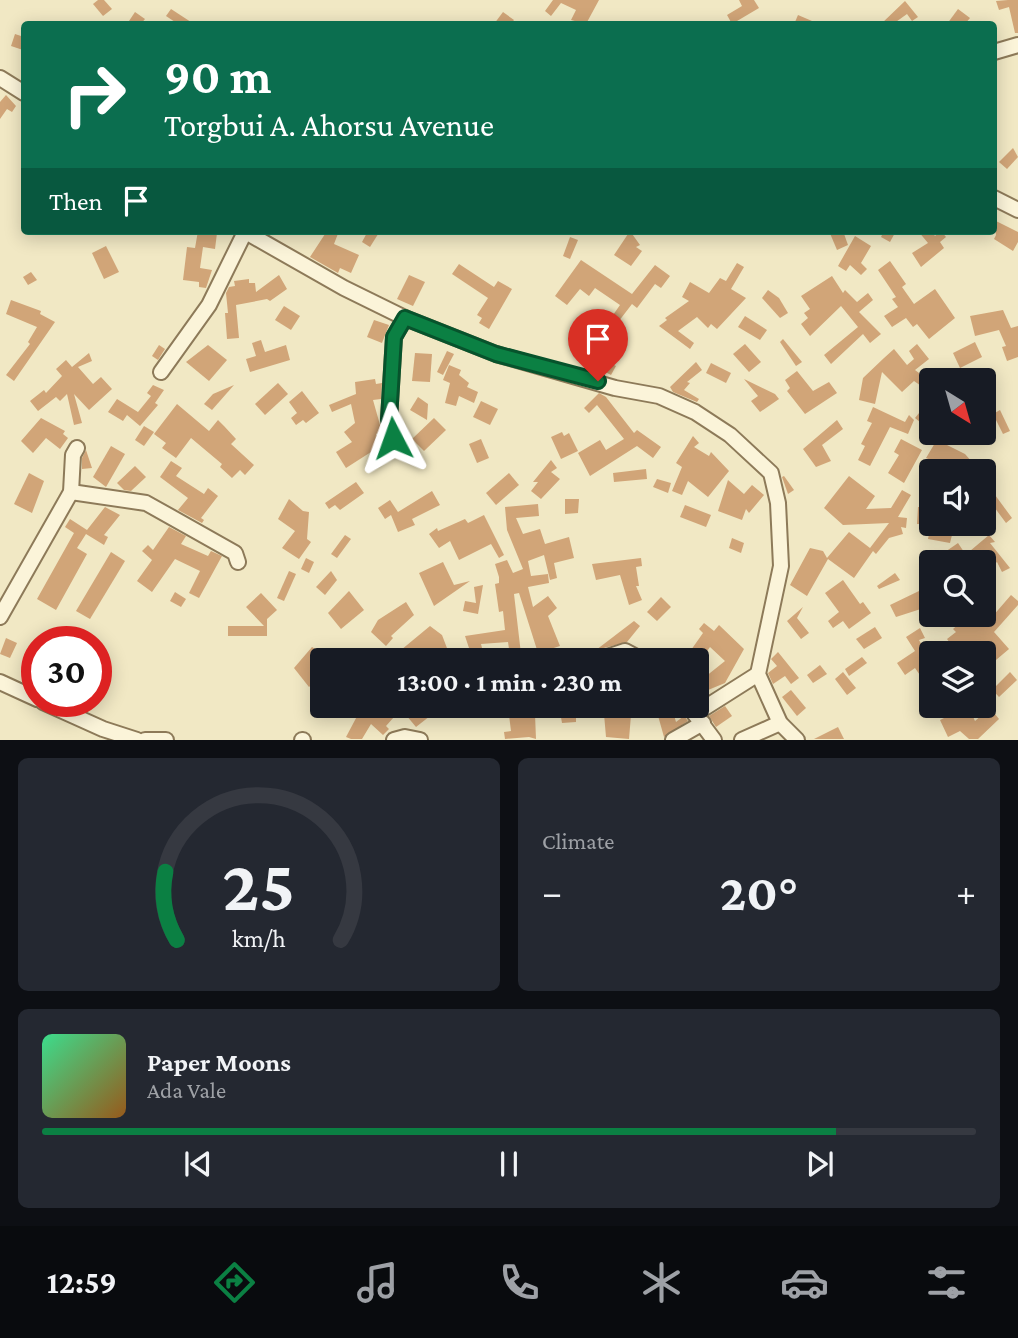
<!DOCTYPE html>
<meta charset="utf-8">
<style>
:root{--surface:#171b24;--page:#242831;--text:#f1f3f6;--muted:#9ea1a6;--line:#363941;--accent:#0b8043}
body{margin:0;font-family:"Crimson Pro",serif;background:var(--page);color:var(--text);height:100vh;display:flex;flex-direction:column;font-size:26px;white-space:nowrap}
*{box-sizing:border-box;margin:0}
p{font-size:23px;color:var(--muted)}
.icon{flex:none;width:38px;height:38px;fill:none;stroke:currentColor;stroke-width:2;stroke-linecap:round;stroke-linejoin:round}
.map{position:relative;height:740px;overflow:hidden}
.details{display:flex;flex-direction:column;gap:18px;padding:18px;background:#0d0f14;flex:1}
.details>*{flex:none}
.guide{position:absolute;left:21px;top:21px;width:976px;height:214px;border-radius:7px;box-shadow:0 4px 18px #0003;background:#0b6e4f;color:#fff;overflow:hidden}
.needle{width:46px;rotate:143deg}
.buttons{position:absolute;left:919px;top:368px;display:grid;gap:14px}
.buttons a{display:grid;place-items:center;width:77px;height:77px;border-radius:7px;background:var(--surface);box-shadow:0 4px 18px #0003;font-size:35px}
.speed{position:absolute;left:21px;top:626px;display:flex;gap:14px;font-size:35px;font-weight:700;text-align:center}
.speed>*{display:grid;place-content:center;width:91px;height:91px;border-radius:50%;background:var(--surface);box-shadow:0 4px 18px #0003;line-height:1}
.speed .limit{border:10px solid #d22;background:#fff;color:#111}
.pin{position:absolute;display:grid;place-items:center;width:60px;height:60px;color:#fff;margin:-72px -30px;border-radius:50% 50% 50% 0;rotate:-45deg;box-shadow:0 0 7px #0007}
.pin .icon{rotate:45deg}
.me{position:absolute;width:77px;margin:-38px;rotate:356deg;stroke-linejoin:round;filter:drop-shadow(0 0 5px #0008)}
.turn{display:flex;align-items:center;gap:24px;height:147px;padding:0 28px;font-size:32px}
.turn .icon{width:91px;height:91px;stroke-width:2.5}
.turn b{display:block;font-size:49px;line-height:60px}
.then{display:flex;align-items:center;height:66px;padding:0 28px;background:#0003;gap:14px;font-size:26px}
.big{font-size:52px;font-weight:700;line-height:1.1}
.details .widget{flex:1;display:flex;flex-direction:column;justify-content:center;gap:10px;min-width:0;padding:0 24px;border-radius:10px;background:var(--page)}
.details .dial{align-items:center;gap:0}
.dial svg{height:182px;overflow:visible;fill:none;stroke:var(--line);stroke-width:7;stroke-linecap:round;text-anchor:middle}
.dial text{fill:var(--text);stroke:none}
.song{display:flex;align-items:center;gap:21px}
.cover{width:84px;height:84px;border-radius:10px;background:linear-gradient(135deg,hsl(150 70% 55%),hsl(30 70% 35%))}
.played{height:7px;border-radius:4px;background:linear-gradient(90deg,var(--accent) 85%,var(--line) 85%)}
.keys{display:flex;justify-content:space-around;direction:ltr}
.heat{display:flex;justify-content:space-between;align-items:center;font-size:38px;direction:ltr}
.details .tiles{flex:1;display:grid;gap:18px;grid-template-columns:1fr 1fr}
.widget:last-child{grid-column:span 2}
.trip{position:absolute;left:310px;top:648px;width:399px;height:70px;border-radius:7px;background:var(--surface);box-shadow:0 4px 18px #0003;font-weight:700;line-height:70px;text-align:center}
.tabs{display:flex;height:112px;justify-content:space-around;align-items:center;background:#090b0e;color:var(--muted)}
.tabs .icon{width:49px;height:49px}
.tabs .active{color:var(--accent)}
.tabs b{font-size:32px;color:var(--text)}
.map>svg:first-child{display:block}
</style>
<div class="map">
<svg width="1018" height="740" viewBox="0 0 1018 740">
<rect width="100%" height="100%" fill="#f1e8c4"/>
<g fill="#d1a578">
<path d="M 98,0 L 104,0 L 112,9 L 103,16 L 93,4 Z"/>
<path d="M 553,0 L 599,0 L 586,24 L 571,20 L 576,10 L 561,3 L 551,16 L 545,11 Z"/>
<path d="M 739,0 L 754,0 L 759,8 L 732,24 L 727,15 L 742,6 Z"/>
<path d="M 1008,0 L 1018,0 L 1018,33 L 1015,33 L 1009,7 L 999,10 L 996,1 Z"/>
<path d="M 905,1 L 918,17 L 912,21 L 907,14 L 893,24 L 881,24 Z"/>
<path d="M 171,9 L 194,24 L 178,24 L 166,16 Z"/>
<path d="M 958,9 L 970,18 L 965,24 L 947,24 Z"/>
<path d="M 135,12 L 145,19 L 141,24 L 127,24 Z"/>
<path d="M 503,12 L 514,20 L 511,24 L 494,24 Z"/>
<path d="M 798,15 L 819,24 L 801,24 L 795,22 Z"/>
<path d="M 15,34 L 24,37 L 23,50 L 11,46 Z"/>
<path d="M 6,95 L 16,106 L 12,112 L 7,109 L 0,119 L 0,102 Z"/>
<path d="M 1013,148 L 1018,157 L 1007,169 L 999,162 Z"/>
<path d="M 994,220 L 1018,232 L 1018,242 L 1013,251 L 994,239 L 996,235 Z"/>
<path d="M 198,231 L 217,233 L 215,249 L 203,247 L 200,268 L 212,270 L 206,288 L 199,287 L 199,282 L 183,280 L 187,247 L 195,248 Z"/>
<path d="M 327,231 L 339,231 L 334,244 L 359,255 L 351,273 L 340,268 L 338,273 L 310,257 Z"/>
<path d="M 368,231 L 380,231 L 370,247 L 362,242 Z"/>
<path d="M 630,231 L 640,245 L 636,247 L 642,251 L 631,266 L 614,255 Z"/>
<path d="M 829,231 L 843,231 L 848,245 L 837,250 Z"/>
<path d="M 884,231 L 896,231 L 890,242 L 881,237 Z"/>
<path d="M 918,231 L 931,231 L 935,236 L 941,231 L 946,237 L 940,242 L 944,248 L 921,267 L 912,253 L 928,243 Z"/>
<path d="M 855,236 L 871,246 L 861,263 L 867,269 L 861,275 L 850,265 L 846,271 L 838,266 Z"/>
<path d="M 570,237 L 578,240 L 570,259 L 563,256 Z"/>
<path d="M 106,246 L 119,272 L 104,279 L 92,253 Z"/>
<path d="M 581,260 L 632,294 L 655,265 L 670,276 L 661,288 L 655,284 L 637,308 L 632,304 L 612,330 L 624,338 L 615,351 L 597,338 L 620,305 L 595,288 L 589,296 L 580,289 L 567,305 L 555,296 Z"/>
<path d="M 890,261 L 906,284 L 902,287 L 914,304 L 935,289 L 955,318 L 929,339 L 917,324 L 913,327 L 906,318 L 892,327 L 884,316 L 898,307 L 892,299 L 896,297 L 878,270 Z"/>
<path d="M 737,263 L 744,267 L 731,289 L 746,298 L 717,329 L 711,324 L 708,328 L 697,317 L 678,331 L 694,343 L 690,349 L 659,326 L 667,320 L 665,318 L 689,301 L 682,297 L 690,282 L 709,293 L 720,278 L 726,281 Z"/>
<path d="M 459,264 L 494,287 L 498,281 L 512,289 L 489,329 L 479,323 L 482,318 L 477,315 L 488,298 L 452,274 Z"/>
<path d="M 31,272 L 37,280 L 28,285 L 23,277 Z"/>
<path d="M 279,275 L 287,289 L 270,301 L 267,299 L 236,305 L 239,338 L 227,339 L 225,313 L 228,313 L 226,293 L 229,287 L 235,286 L 234,281 L 249,279 L 249,283 L 255,283 L 256,292 Z"/>
<path d="M 409,275 L 425,282 L 413,306 L 397,299 Z"/>
<path d="M 832,276 L 843,293 L 845,290 L 857,302 L 868,293 L 873,300 L 859,312 L 881,334 L 870,343 L 863,334 L 831,364 L 824,355 L 858,327 L 841,306 L 810,336 L 801,324 L 808,318 L 804,313 L 810,309 L 801,296 Z"/>
<path d="M 768,290 L 779,298 L 788,313 L 780,318 L 762,298 Z"/>
<path d="M 11,300 L 41,311 L 40,314 L 55,322 L 14,381 L 6,375 L 30,344 L 28,342 L 37,327 L 6,314 Z"/>
<path d="M 284,306 L 300,316 L 291,330 L 275,320 Z"/>
<path d="M 1003,310 L 1011,328 L 1018,326 L 1018,357 L 1007,361 L 1002,347 L 1006,346 L 999,330 L 975,336 L 970,316 Z"/>
<path d="M 745,316 L 767,330 L 760,340 L 738,327 Z"/>
<path d="M 374,320 L 389,325 L 382,343 L 367,337 Z"/>
<path d="M 783,339 L 802,362 L 796,366 L 780,342 Z"/>
<path d="M 261,340 L 265,352 L 286,345 L 290,360 L 250,372 L 246,359 L 256,356 L 252,343 Z"/>
<path d="M 975,342 L 982,357 L 960,368 L 953,353 Z"/>
<path d="M 745,344 L 761,362 L 749,372 L 733,354 Z"/>
<path d="M 917,344 L 929,359 L 915,370 L 931,382 L 927,390 L 914,381 L 902,392 L 882,372 L 875,404 L 859,400 L 863,378 L 884,358 L 894,349 L 907,365 L 914,359 L 909,351 Z"/>
<path d="M 159,345 L 165,349 L 158,360 L 152,356 Z"/>
<path d="M 208,345 L 227,360 L 209,381 L 186,362 Z"/>
<path d="M 447,351 L 454,354 L 443,375 L 437,372 Z"/>
<path d="M 89,353 L 92,361 L 78,367 L 93,384 L 101,377 L 112,389 L 89,410 L 74,394 L 82,423 L 74,425 L 67,394 L 60,401 L 56,397 L 38,411 L 30,401 L 44,390 L 46,393 L 62,376 L 56,369 L 66,360 L 72,367 Z"/>
<path d="M 415,353 L 432,354 L 430,382 L 412,381 Z"/>
<path d="M 595,355 L 616,366 L 611,375 L 590,364 Z"/>
<path d="M 696,362 L 702,370 L 687,382 L 690,383 L 684,390 L 699,399 L 697,402 L 673,392 L 670,387 Z"/>
<path d="M 711,363 L 731,373 L 726,383 L 706,373 Z"/>
<path d="M 449,365 L 461,370 L 459,375 L 469,383 L 467,387 L 478,392 L 474,403 L 459,396 L 456,406 L 445,403 L 450,383 L 443,380 Z"/>
<path d="M 797,371 L 813,391 L 829,382 L 837,393 L 805,414 L 787,391 L 790,388 L 785,380 Z"/>
<path d="M 375,379 L 376,384 L 382,383 L 381,399 L 373,400 L 382,432 L 376,434 L 386,455 L 375,460 L 371,452 L 346,468 L 336,452 L 352,442 L 344,432 L 355,423 L 351,404 L 332,412 L 329,405 L 356,394 L 355,382 Z"/>
<path d="M 744,379 L 775,394 L 779,399 L 760,412 L 751,401 L 758,396 Z"/>
<path d="M 278,383 L 288,394 L 265,415 L 255,404 Z"/>
<path d="M 153,385 L 164,390 L 155,403 L 158,405 L 140,426 L 127,415 L 123,421 L 108,412 L 117,399 L 138,412 L 151,396 L 147,393 Z"/>
<path d="M 234,385 L 212,410 L 204,404 L 213,394 Z"/>
<path d="M 302,391 L 319,413 L 306,423 L 303,420 L 296,425 L 291,418 L 297,413 L 289,402 Z"/>
<path d="M 599,393 L 606,397 L 634,433 L 637,430 L 661,447 L 653,458 L 637,446 L 590,476 L 578,453 L 600,440 L 606,450 L 624,439 L 597,405 L 589,413 L 584,408 Z"/>
<path d="M 418,397 L 428,404 L 427,420 L 410,410 Z"/>
<path d="M 481,401 L 498,409 L 490,425 L 473,417 Z"/>
<path d="M 177,404 L 209,431 L 218,420 L 224,426 L 236,439 L 231,444 L 254,465 L 245,475 L 240,470 L 232,478 L 220,467 L 222,464 L 191,438 L 176,458 L 162,448 L 166,443 L 154,434 Z"/>
<path d="M 873,407 L 905,422 L 909,415 L 914,420 L 908,434 L 890,427 L 870,466 L 858,460 L 865,446 L 861,444 L 872,423 L 867,421 Z"/>
<path d="M 924,407 L 931,413 L 931,431 L 915,418 Z"/>
<path d="M 1000,410 L 1010,431 L 1003,434 L 993,414 Z"/>
<path d="M 41,418 L 65,431 L 63,434 L 68,438 L 60,449 L 46,438 L 33,453 L 21,441 Z"/>
<path d="M 434,418 L 446,430 L 424,451 L 412,439 Z"/>
<path d="M 837,420 L 843,429 L 822,445 L 831,461 L 816,467 L 803,449 Z"/>
<path d="M 144,426 L 154,432 L 144,446 L 135,440 Z"/>
<path d="M 562,432 L 564,436 L 569,433 L 578,451 L 561,459 L 551,437 Z"/>
<path d="M 941,433 L 949,438 L 945,444 L 965,454 L 972,462 L 968,466 L 973,471 L 955,471 L 926,458 Z"/>
<path d="M 693,436 L 699,443 L 694,447 L 709,456 L 711,452 L 729,471 L 708,497 L 688,481 L 682,495 L 672,491 L 682,467 L 676,463 Z"/>
<path d="M 481,439 L 489,458 L 477,463 L 469,444 Z"/>
<path d="M 901,439 L 922,450 L 904,483 L 888,473 L 899,455 L 894,452 Z"/>
<path d="M 111,446 L 125,454 L 106,487 L 93,477 Z"/>
<path d="M 86,450 L 92,468 L 82,469 L 82,458 Z"/>
<path d="M 551,460 L 557,468 L 551,472 L 560,479 L 541,499 L 531,491 L 538,482 L 533,482 Z"/>
<path d="M 171,461 L 182,468 L 176,476 L 204,494 L 208,488 L 218,496 L 201,518 L 204,520 L 202,523 L 178,510 L 188,498 L 160,477 Z"/>
<path d="M 135,466 L 146,477 L 131,491 L 124,490 L 117,483 Z"/>
<path d="M 646,469 L 647,479 L 614,482 L 613,473 Z"/>
<path d="M 29,473 L 44,481 L 32,513 L 14,504 Z"/>
<path d="M 509,473 L 519,485 L 496,505 L 486,493 Z"/>
<path d="M 784,476 L 794,490 L 788,494 L 782,477 Z"/>
<path d="M 849,476 L 875,496 L 866,509 L 891,508 L 902,490 L 911,495 L 898,517 L 907,518 L 906,528 L 901,527 L 903,534 L 889,538 L 876,554 L 873,551 L 854,578 L 828,559 L 807,596 L 790,585 L 810,548 L 823,551 L 827,558 L 849,532 L 870,548 L 889,523 L 843,525 L 824,508 Z"/>
<path d="M 657,479 L 671,483 L 668,493 L 653,487 Z"/>
<path d="M 728,480 L 744,494 L 752,485 L 764,495 L 749,513 L 746,509 L 742,520 L 718,511 Z"/>
<path d="M 984,480 L 1012,518 L 1006,523 L 989,500 L 984,505 Z"/>
<path d="M 356,482 L 364,493 L 340,510 L 335,505 L 329,509 L 325,503 Z"/>
<path d="M 432,491 L 440,505 L 412,519 L 415,525 L 398,532 L 391,515 L 385,519 L 378,508 L 390,500 L 398,512 Z"/>
<path d="M 289,499 L 303,511 L 309,512 L 307,539 L 311,542 L 299,559 L 282,548 L 295,531 L 278,519 Z"/>
<path d="M 565,499 L 579,499 L 578,513 L 565,514 Z"/>
<path d="M 538,504 L 539,516 L 516,518 L 523,534 L 540,529 L 545,544 L 569,537 L 574,558 L 554,563 L 557,578 L 550,580 L 544,555 L 528,561 L 531,576 L 548,574 L 549,583 L 528,587 L 533,607 L 548,596 L 557,608 L 548,616 L 560,646 L 538,653 L 519,593 L 514,594 L 521,654 L 510,656 L 508,642 L 481,644 L 485,660 L 396,660 L 401,650 L 430,626 L 442,635 L 450,656 L 470,651 L 465,636 L 505,630 L 503,611 L 499,612 L 495,584 L 499,583 L 499,577 L 495,564 L 507,560 L 513,573 L 523,569 L 507,530 L 505,507 Z"/>
<path d="M 685,505 L 711,515 L 706,527 L 680,517 Z"/>
<path d="M 105,507 L 120,515 L 104,535 L 108,537 L 104,545 L 86,534 L 77,548 L 87,554 L 56,610 L 37,599 L 74,533 L 65,527 L 70,519 L 87,530 Z"/>
<path d="M 918,507 L 931,507 L 931,523 L 944,523 L 944,533 L 952,535 L 950,543 L 928,539 L 931,524 L 917,524 Z"/>
<path d="M 484,515 L 504,555 L 499,558 L 491,544 L 459,560 L 450,541 L 439,548 L 429,534 L 437,528 L 438,531 L 465,519 L 468,523 Z"/>
<path d="M 169,527 L 186,536 L 181,544 L 208,556 L 211,551 L 222,556 L 199,598 L 189,593 L 200,571 L 175,559 L 152,592 L 137,581 L 152,560 L 142,551 L 148,545 L 153,550 Z"/>
<path d="M 345,535 L 351,539 L 337,558 L 331,554 Z"/>
<path d="M 989,535 L 995,542 L 990,543 L 1010,568 L 1002,572 L 997,562 L 984,573 L 984,562 L 978,562 L 970,551 Z"/>
<path d="M 732,538 L 744,543 L 741,553 L 729,548 Z"/>
<path d="M 958,543 L 964,552 L 951,561 L 945,552 Z"/>
<path d="M 111,552 L 125,561 L 90,619 L 76,611 Z"/>
<path d="M 306,558 L 314,562 L 309,573 L 301,569 Z"/>
<path d="M 641,558 L 642,566 L 636,567 L 639,586 L 636,586 L 642,600 L 629,605 L 620,575 L 596,580 L 592,564 Z"/>
<path d="M 443,562 L 454,585 L 470,581 L 434,606 L 419,573 Z"/>
<path d="M 289,571 L 296,574 L 284,601 L 277,598 Z"/>
<path d="M 331,571 L 337,580 L 325,595 L 316,587 Z"/>
<path d="M 895,573 L 900,580 L 879,589 L 877,586 Z"/>
<path d="M 843,580 L 860,604 L 863,602 L 871,613 L 849,629 L 843,621 L 833,628 L 828,621 L 839,612 L 825,593 Z"/>
<path d="M 483,585 L 478,614 L 463,611 L 465,601 L 476,603 L 474,587 Z"/>
<path d="M 931,590 L 931,598 L 924,601 L 927,607 L 896,617 L 890,605 L 919,591 L 921,595 Z"/>
<path d="M 349,591 L 364,610 L 341,629 L 328,613 Z"/>
<path d="M 175,592 L 186,599 L 181,607 L 170,601 Z"/>
<path d="M 261,593 L 277,610 L 267,619 L 267,636 L 228,636 L 228,626 L 264,626 L 246,607 Z"/>
<path d="M 1011,595 L 1018,601 L 1018,605 L 994,632 L 1009,649 L 996,660 L 991,656 L 984,661 L 984,653 L 957,653 L 947,639 L 956,632 L 953,629 L 970,614 L 988,614 L 992,617 Z"/>
<path d="M 661,597 L 671,607 L 657,621 L 647,612 Z"/>
<path d="M 406,602 L 414,615 L 391,636 L 393,638 L 386,646 L 371,632 L 378,620 Z"/>
<path d="M 803,607 L 797,618 L 809,633 L 801,639 L 787,621 Z"/>
<path d="M 634,621 L 640,626 L 627,642 L 596,650 Z"/>
<path d="M 704,623 L 714,631 L 719,625 L 744,649 L 725,683 L 696,695 L 696,669 L 705,677 L 725,661 L 710,647 L 701,660 L 684,660 L 703,633 L 699,629 Z"/>
<path d="M 57,627 L 75,637 L 72,642 L 48,642 Z"/>
<path d="M 875,627 L 882,638 L 864,649 L 856,639 Z"/>
<path d="M 920,628 L 925,638 L 919,640 L 929,658 L 922,663 L 931,675 L 931,691 L 915,668 L 905,675 L 897,663 L 915,651 L 906,637 Z"/>
<path d="M 6,638 L 17,643 L 10,658 L 0,654 Z"/>
<path d="M 312,647 L 322,653 L 322,676 L 309,687 L 294,668 Z"/>
<circle cx="656" cy="654" r="6"/>
<path d="M 778,652 L 799,678 L 791,684 L 785,676 L 773,684 L 768,673 L 777,666 L 771,659 Z"/>
<path d="M 862,657 L 867,663 L 849,676 L 845,669 Z"/>
<path d="M 820,665 L 827,674 L 813,683 L 807,675 Z"/>
<path d="M 843,672 L 856,688 L 847,695 L 835,679 Z"/>
<path d="M 1010,672 L 1017,680 L 999,697 L 988,685 L 995,687 Z"/>
<path d="M 791,690 L 806,708 L 797,716 L 782,697 Z"/>
<path d="M 363,705 L 382,705 L 394,717 L 386,726 L 389,729 L 383,735 L 371,724 L 362,739 L 351,739 L 346,737 Z"/>
<path d="M 418,705 L 444,705 L 416,727 L 406,715 Z"/>
<path d="M 524,705 L 576,705 L 576,722 L 562,723 L 560,712 L 535,714 L 536,739 L 529,737 L 505,739 L 504,732 L 511,731 L 508,707 Z"/>
<path d="M 655,705 L 671,705 L 676,722 L 684,716 L 688,721 L 664,737 Z"/>
<path d="M 938,705 L 961,705 L 963,709 L 968,706 L 975,721 L 990,708 L 999,719 L 978,739 L 969,739 L 960,731 L 948,737 L 940,720 L 944,718 Z"/>
<path d="M 725,706 L 732,716 L 716,727 L 709,716 Z"/>
<path d="M 617,713 L 617,716 L 631,715 L 629,739 L 606,737 L 604,714 Z"/>
<path d="M 838,727 L 844,739 L 814,739 Z"/>
</g>
<g fill="none" stroke-linecap="round" stroke-linejoin="round">
<g stroke="#8d7a59" stroke-width="18">
<g id="minor">
<path d="M 994,52 L 1018,45"/>
<path d="M 0,78 L 24,93"/>
<path d="M 994,198 L 1018,210"/>
<path d="M 244,231 L 344,288 L 405,318 L 496,354 L 615,388 L 659,396 L 695,412 L 730,435 L 771,473 L 778,503 L 781,566 L 758,674 L 780,723 L 797,740"/>
<path d="M 161,372 L 209,305 L 245,232"/>
<path d="M 393,438 L 389,419 L 394,337 L 405,318"/>
<path d="M 71,492 L 146,503 L 235,553 L 238,562"/>
<path d="M 0,617 L 71,492 L 73,455 L 77,448"/>
<path d="M 598,660 L 625,651 L 642,660"/>
<path d="M 0,682 L 37,699"/>
<path d="M 43,702 L 103,729 L 137,740"/>
<path d="M 688,705 L 714,740"/>
<path d="M 695,714 L 758,674"/>
<path d="M 145,740 L 166,740"/>
<path d="M 302,740 L 303,740"/>
<path d="M 394,740 L 405,737 L 420,740"/>
<path d="M 673,740 L 703,723"/>
<path d="M 742,740 L 780,723"/>
</g>
</g>
<use href="#minor" stroke="#fbf4d9" stroke-width="14"/>
</g>
<g fill="none" stroke-linecap="round" stroke-linejoin="round">
<g stroke="#07532c" stroke-width="18">
<path id="route" d="M 393,438 L 389,419 L 394,337 L 405,318 L 496,354 L 598,381"/>
</g>
<use href="#route" stroke="#0b8043" stroke-width="12"/>
</g>
</svg>
<div class="buttons">
<a><svg class="needle" viewBox="-14 -14 28 28"><path d="M0-13l5 13h-10z" fill="#e53935"/><path d="M0 13l5-13h-10z" fill="#9ea1a6"/></svg></a>
<a><svg class="icon" aria-label="sound" viewBox="0 0 24 24"><path d="M4 9h4l5-4v14l-5-4H4zM17 9q2 3 0 6"/></svg></a>
<a><svg class="icon" aria-label="search" viewBox="0 0 24 24"><circle cx="10" cy="10" r="6"/><path d="M15 15l6 6"/></svg></a>
<a><svg class="icon" aria-label="layers" viewBox="0 0 24 24"><path d="M12 4l9 5-9 5-9-5zM3 14l9 5 9-5"/></svg></a>
</div>
<div class="speed"><div class="limit">30</div></div>
<div class="pin" style="left:598px;top:381px;background:#d93025"><svg class="icon" aria-label="arrive" viewBox="0 0 24 24"><path d="M6 21V4h12l-3 4 3 4H6"/></svg></div>
<svg class="me" style="left:393px;top:438px" viewBox="-20 -20 40 40"><path d="M0-17L14 15 0 8-14 15z" fill="#0b8043" stroke="#fff" stroke-width="4"/></svg>
<div class="trip">13:00 · 1 min · 230 m</div>
<div class="guide">
<div class="turn"><svg class="icon" aria-label="right" viewBox="0 0 24 24"><path d="M7 20v-9h11M14 6l5 5-5 5"/></svg><div><b>90 m</b>Torgbui A. Ahorsu Avenue</div></div>
<div class="then">Then<svg class="icon" aria-label="arrive" viewBox="0 0 24 24"><path d="M6 21V4h12l-3 4 3 4H6"/></svg></div>
</div>
</div>
<section class="details">
<div class="tiles">
<div class="widget dial"><svg viewBox="0 0 100 80">
<path d="M14 69A42 42 0 1 1 86 69"/>
<path d="M14 69A42 42 0 0 1 9 39" stroke="#0b8043"/>
<text x="50" y="56" font-size="32" font-weight="700">25</text>
<text x="50" y="72" font-size="11">km/h</text>
</svg></div>
<div class="widget"><p>Climate</p>
<div class="heat"><a>−</a><b class="big">20°</b><a>+</a></div>
</div>
<div class="widget">
<div class="song"><i class="cover"></i><div><b>Paper Moons</b><p>Ada Vale</p></div></div>
<div class="played"></div>
<div class="keys"><svg class="icon" aria-label="previous" viewBox="0 0 24 24"><path d="M18 5L8 12l10 7zM5 5v14"/></svg><svg class="icon" aria-label="pause" viewBox="0 0 24 24"><path d="M8 5v14M16 5v14"/></svg><svg class="icon" aria-label="next" viewBox="0 0 24 24"><path d="M6 5l10 7-10 7zM19 5v14"/></svg></div>
</div>
</div>
</section>
<nav class="tabs">
<b>12:59</b>
<svg class="icon active" aria-label="directions" viewBox="0 0 24 24"><path d="M12 3l9 9-9 9-9-9zM9 14v-3h6M13 9l2 2-2 2"/></svg>
<svg class="icon" aria-label="music" viewBox="0 0 24 24"><path d="M9 18V5l10-2v13"/><circle cx="6" cy="18" r="3"/><circle cx="16" cy="16" r="3"/></svg>
<svg class="icon" aria-label="phone" viewBox="0 0 24 24"><path d="M5 4h4l2 5-3 2q2 4 5 5l2-3 5 2v4C11 20 4 13 5 4z"/></svg>
<svg class="icon" aria-label="climate" viewBox="0 0 24 24"><path d="M12 3v18M4 7l16 10M4 17L20 7"/></svg>
<svg class="icon" aria-label="car" viewBox="0 0 24 24"><path d="M5 17H2v-5l4-1 3-4h7l3 4 3 1v5h-3M9 17h6M6 11h13"/><circle cx="7" cy="17" r="2"/><circle cx="17" cy="17" r="2"/></svg>
<svg class="icon" aria-label="filters" viewBox="0 0 24 24"><path d="M4 7h16M4 17h16"/><circle cx="9" cy="7" r="2"/><circle cx="15" cy="17" r="2"/></svg>
</nav>
